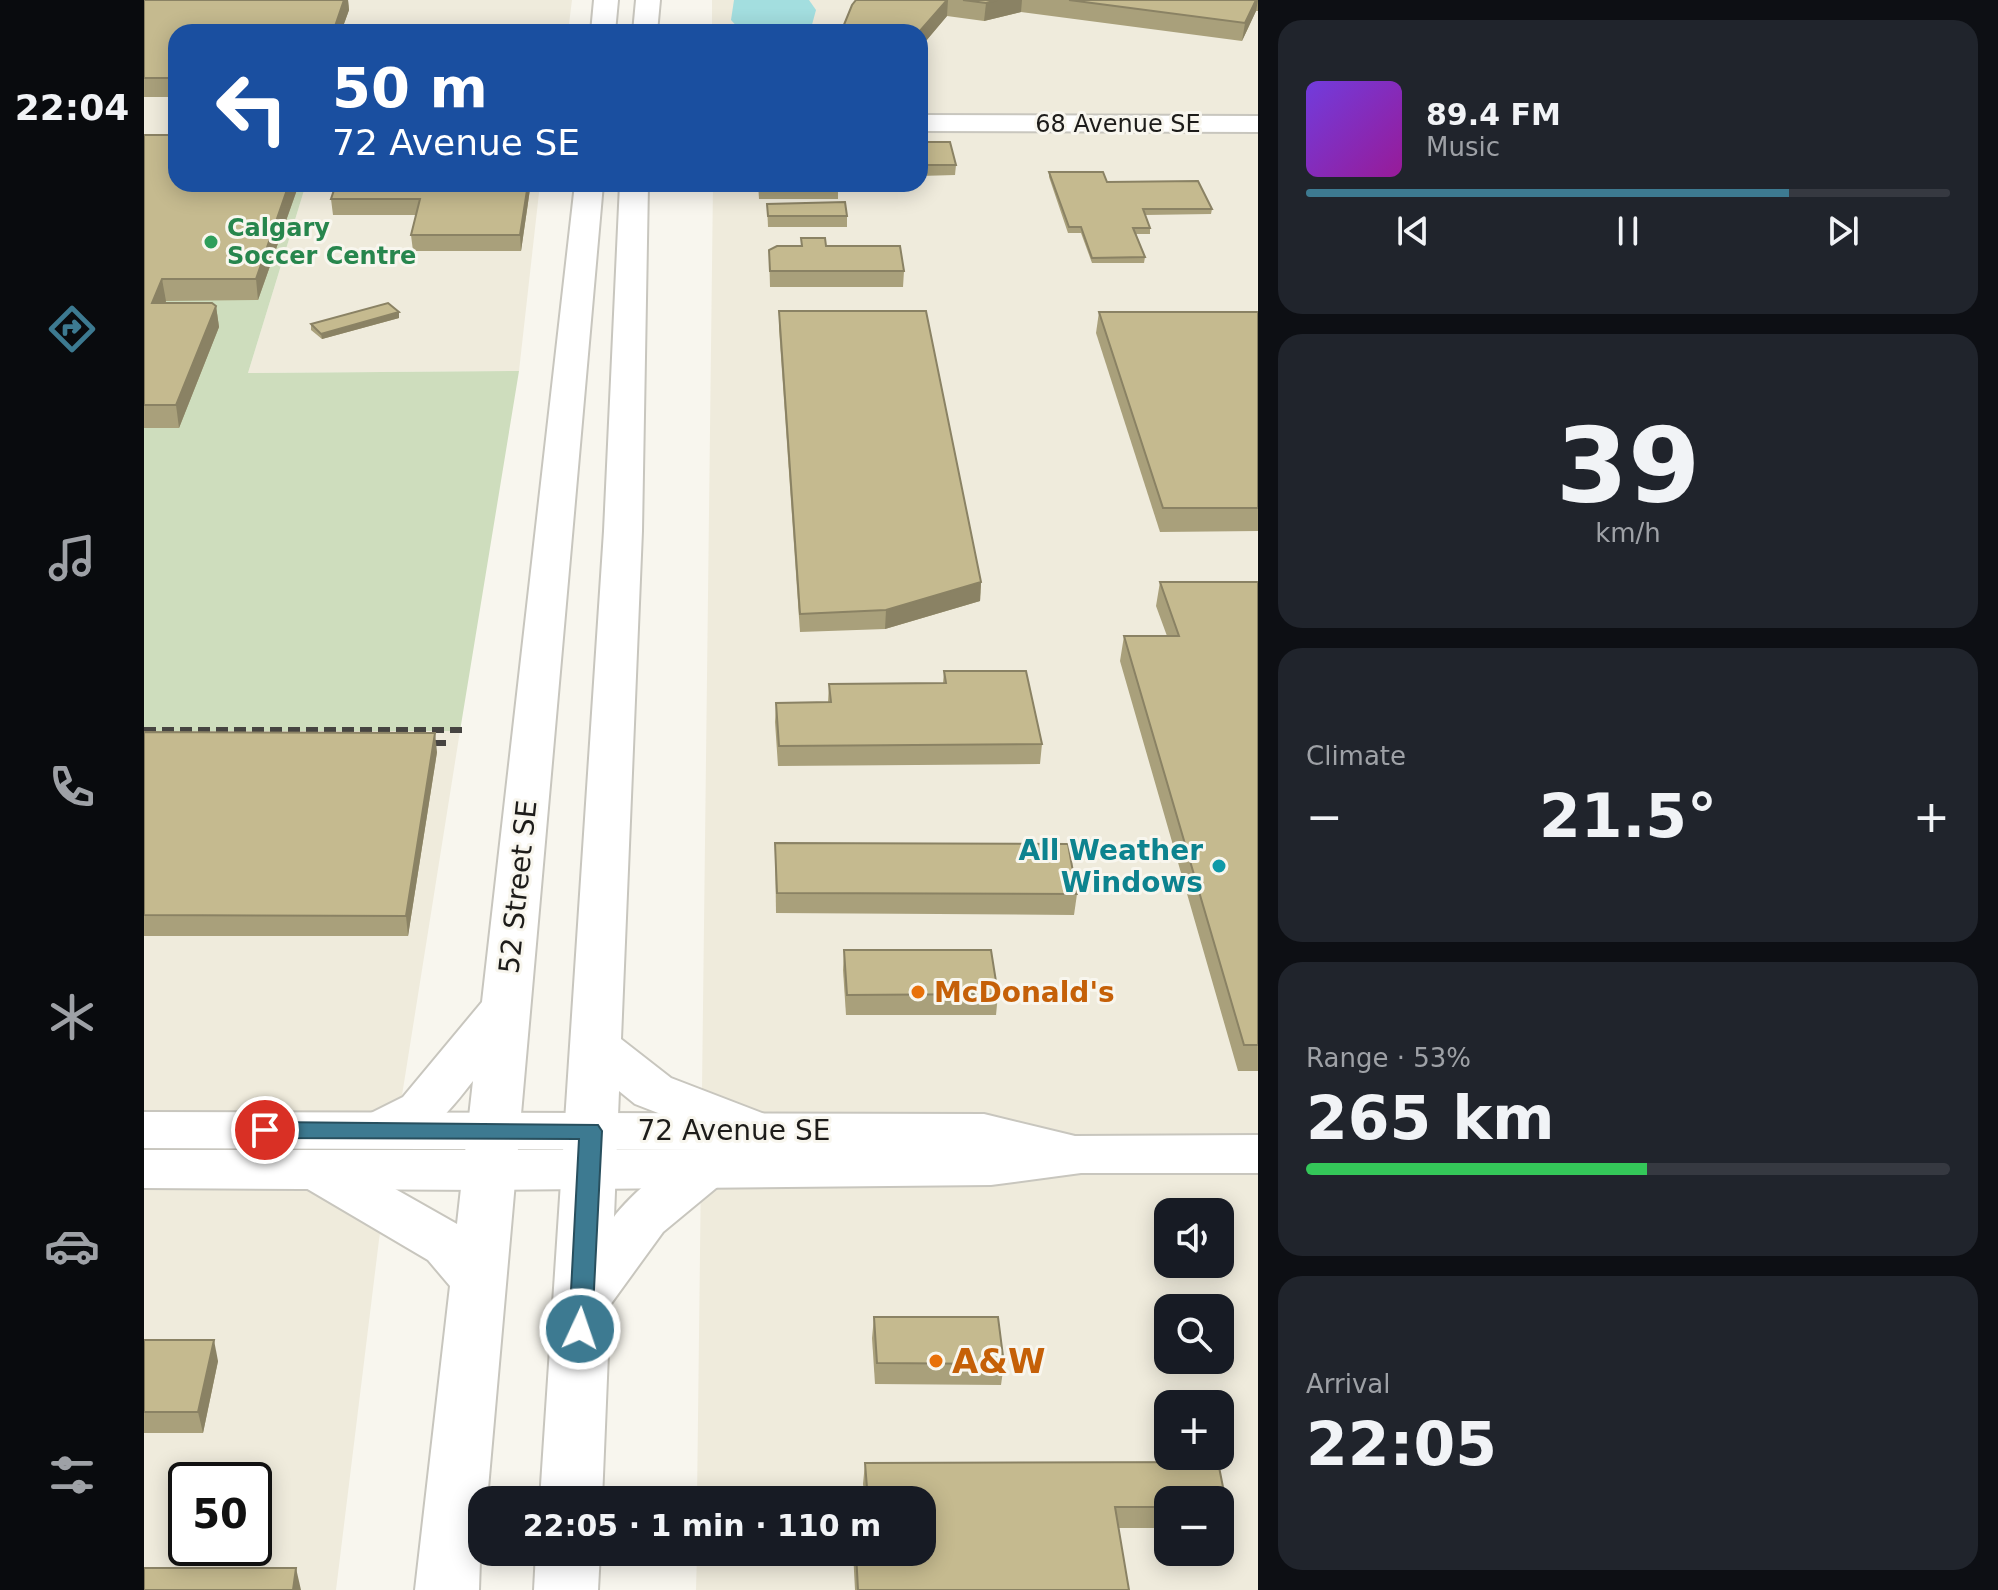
<!DOCTYPE html>
<meta charset="utf-8">
<style>
:root{--surface:#171b24;--page:#20242c;--text:#f1f3f6;--muted:#9ea1a6;--line:#363941;--accent:#3d7a91}
body{margin:0;font-family:"DejaVu Sans",sans-serif;background:var(--page);color:var(--text);height:100vh;display:flex;flex-direction:column;font-size:30px;white-space:nowrap}
*{box-sizing:border-box;margin:0}
p{font-size:26px;color:var(--muted)}
.icon{flex:none;width:44px;height:44px;fill:none;stroke:currentColor;stroke-width:2;stroke-linecap:round;stroke-linejoin:round}
.map{position:relative;flex:1;overflow:hidden}
.panel{display:flex;flex-direction:column;gap:20px;padding:20px;background:#0d0f14;width:740px}
.panel>*{flex:none}
.hud{position:absolute;left:24px;top:24px;width:760px;height:168px;border-radius:24px;box-shadow:0 4px 20px #0003;background:#1a4fa0;color:#fff;overflow:hidden}
.fabs{position:absolute;left:1010px;top:1198px;display:grid;gap:16px}
.fabs a{display:grid;place-items:center;width:80px;height:80px;border-radius:16px;background:var(--surface);box-shadow:0 4px 20px #0003;font-size:40px}
.speed{position:absolute;left:24px;top:1462px;display:flex;gap:16px;font-size:40px;font-weight:700;text-align:center}
.speed>*{display:grid;place-content:center;width:104px;height:104px;border-radius:50%;background:var(--surface);box-shadow:0 4px 20px #0003;line-height:1}
.speed .limit{border:4px solid #111;border-radius:12px;background:#fff;color:#111}
.pin{position:absolute;display:grid;place-items:center;width:68px;height:68px;color:#fff;margin:-34px;border:4px solid #fff;border-radius:50%;box-shadow:0 2px 8px #0007}
.me{position:absolute;width:88px;margin:-44px;rotate:3deg;stroke-linejoin:round;filter:drop-shadow(0 0 6px #0008)}
.turn{display:flex;align-items:center;gap:28px;height:168px;padding:0 32px;font-size:36px}
.turn .icon{width:104px;height:104px;stroke-width:2.5}
.turn b{display:block;font-size:56px;line-height:68px}
.big{font-size:60px;font-weight:800;line-height:1.1}
.panel .card{flex:1;display:flex;flex-direction:column;justify-content:center;gap:12px;min-width:0;padding:0 28px;border-radius:24px;background:var(--page)}
.panel .dial{align-items:center;gap:0}
.dial b{font-size:104px;line-height:1}
.song{display:flex;align-items:center;gap:24px}
.cover{width:96px;height:96px;border-radius:12px;background:linear-gradient(135deg,hsl(260 70% 55%),hsl(300 70% 35%))}
.played{height:8px;border-radius:4px;background:linear-gradient(90deg,var(--accent) 75%,var(--line) 75%)}
.keys{display:flex;justify-content:space-around;direction:ltr}
.heat{display:flex;justify-content:space-between;align-items:center;font-size:44px;direction:ltr}
.charge{height:12px;border-radius:6px;background:linear-gradient(90deg,#34c759 53%,var(--line) 0)}
.trip{position:absolute;left:324px;top:1486px;width:468px;height:80px;border-radius:24px;background:var(--surface);box-shadow:0 4px 20px #0003;font-weight:800;line-height:80px;text-align:center}
main{display:flex;flex:1;min-height:0}
.menu{display:flex;flex-direction:column;width:144px;justify-content:space-around;align-items:center;background:#090b0e;color:var(--muted)}
.menu .icon{width:56px;height:56px}
.menu .active{color:var(--accent)}
.menu b{font-size:36px;color:var(--text)}
.map>svg:first-child{display:block}
</style>
<main>
<nav class="menu">
<b>22:04</b>
<svg class="icon active" aria-label="directions" viewBox="0 0 24 24"><path d="M12 3l9 9-9 9-9-9zM9 14v-3h6M13 9l2 2-2 2"/></svg>
<svg class="icon" aria-label="music" viewBox="0 0 24 24"><path d="M9 18V5l10-2v13"/><circle cx="6" cy="18" r="3"/><circle cx="16" cy="16" r="3"/></svg>
<svg class="icon" aria-label="phone" viewBox="0 0 24 24"><path d="M5 4h4l2 5-3 2q2 4 5 5l2-3 5 2v4C11 20 4 13 5 4z"/></svg>
<svg class="icon" aria-label="climate" viewBox="0 0 24 24"><path d="M12 3v18M4 7l16 10M4 17L20 7"/></svg>
<svg class="icon" aria-label="car" viewBox="0 0 24 24"><path d="M5 17H2v-5l4-1 3-4h7l3 4 3 1v5h-3M9 17h6M6 11h13"/><circle cx="7" cy="17" r="2"/><circle cx="17" cy="17" r="2"/></svg>
<svg class="icon" aria-label="filters" viewBox="0 0 24 24"><path d="M4 7h16M4 17h16"/><circle cx="9" cy="7" r="2"/><circle cx="15" cy="17" r="2"/></svg>
</nav>
<div class="map">
<svg width="1114" height="1590" viewBox="0 0 1114 1590">
<rect width="100%" height="100%" fill="#f8f6ee"/>
<g fill="#efebdc" fill-rule="evenodd">
<path d="M 0,0 L 428,0 L 424,32 L 32,32 L 32,145 L 0,145 Z"/>
<path d="M 568,0 L 1114,0 L 1114,1590 L 552,1590 L 553,1552 L 778,1552 L 778,1500 L 553,1500 L 569,184 L 776,184 L 776,32 L 568,32 ZM 1024,1212 L 1076,1212 L 1076,1264 L 1024,1264 ZM 1024,1308 L 1076,1308 L 1076,1360 L 1024,1360 ZM 1024,1404 L 1076,1404 L 1076,1456 L 1024,1456 ZM 1024,1500 L 1076,1500 L 1076,1552 L 1024,1552 Z"/>
<path d="M 162,184 L 396,184 L 375,371 L 104,373 Z"/>
<path d="M 0,731 L 316,731 L 235,1240 L 192,1590 L 0,1590 ZM 42,1480 L 110,1480 L 110,1548 L 42,1548 Z"/>
</g>
<path fill="#ceddbd" d="M 0,145 L 32,184 L 162,184 L 104,373 L 375,371 L 316,731 L 0,731 Z"/>
<path fill="#a3dedf" d="M 590,0 L 665,0 L 672,10 L 666,32 L 598,32 L 587,20 Z"/>
<g fill="none" stroke-linecap="round" stroke-linejoin="round">
<g stroke="#c8c6be" stroke-width="4">
<g id="minor">
<path d="M 776,115 L 1114,116 L 1114,132 L 776,131 Z"/>
<path d="M 0,1112 L 840,1114 L 931,1136 L 1114,1135 L 1114,1173 L 937,1173 L 847,1185 L 345,1190 L 0,1188 L 0,1150 L 565,1150 L 0,1148 Z"/>
</g>
</g>
<g stroke="#c8c6be" stroke-width="4">
<g id="major">
<path d="M 450,0 L 474,0 L 471,32 L 447,32 Z"/>
<path d="M 492,0 L 516,0 L 513,32 L 489,32 Z"/>
<path d="M 431,184 L 459,184 L 343,1500 L 338,1500 L 335,1590 L 271,1590 L 306,1286 L 284,1260 L 155,1184 L 147,1170 L 155,1156 L 174,1150 L 193,1156 L 313,1224 L 329,1081 C 302,1115 271,1157 223,1143 L 216,1129 L 223,1115 L 259,1097 L 338,1002 Z"/>
<path d="M 476,184 L 504,184 L 498,531 L 477,1039 L 527,1078 L 623,1115 L 630,1129 L 623,1143 L 604,1148 L 491,1104 L 475,1091 L 470,1217 C 483,1199 536,1149 559,1150 C 564,1150 572,1154 577,1156 L 585,1170 L 577,1184 L 519,1232 L 466,1305 L 458,1500 L 396,1500 L 460,531 Z"/>
<path d="M 392,1552 L 456,1552 L 454,1590 L 390,1590 Z"/>
</g>
</g>
<use href="#minor" fill="#fff" fill-rule="evenodd"/>
<use href="#major" fill="#fff" fill-rule="evenodd"/>
<g stroke="#464441" stroke-width="6" stroke-dasharray="12 6" stroke-linecap="butt">
<path d="M 0,730 L 318,730"/>
<path d="M 272,743 L 304,743"/>
</g>
</g>
<g fill="#a9a07b">
<path d="M 0,0 L 204,0 L 205,10 L 197,32 L 32,32 L 32,97 L 0,97 Z"/>
<path d="M 712,0 L 1114,0 L 1114,11 L 1112,11 L 1098,41 L 877,12 L 840,21 L 803,16 L 776,48 L 776,32 Z"/>
<path d="M 0,135 L 32,184 L 155,184 L 114,300 L 22,301 L 21,303 L 72,306 L 75,327 L 35,428 L 0,428 Z"/>
<path d="M 776,142 L 812,165 L 811,175 L 776,176 Z"/>
<path d="M 905,172 L 963,182 L 1068,209 L 1067,214 L 1001,215 L 1006,228 L 1006,234 L 992,234 L 1001,257 L 1000,263 L 948,263 L 937,233 L 924,233 L 905,177 Z"/>
<path d="M 614,184 L 694,184 L 694,199 L 615,199 Z"/>
<path d="M 386,189 L 377,251 L 269,251 L 267,235 L 272,215 L 189,215 L 187,199 Z"/>
<path d="M 623,204 L 703,216 L 703,227 L 624,227 Z"/>
<path d="M 657,238 L 760,271 L 759,287 L 626,287 L 625,250 L 657,246 Z"/>
<path d="M 635,311 L 837,582 L 836,601 L 741,629 L 656,632 L 635,328 Z"/>
<path d="M 255,312 L 255,318 L 178,339 L 167,330 L 167,324 Z"/>
<path d="M 955,312 L 1114,312 L 1114,531 L 1016,532 L 952,333 Z"/>
<path d="M 1016,582 L 1114,582 L 1114,1071 L 1094,1071 L 976,661 L 980,636 L 1023,636 L 1012,606 Z"/>
<path d="M 800,671 L 898,744 L 896,764 L 634,766 L 631,722 L 632,703 L 684,702 L 685,684 L 799,683 Z"/>
<path d="M 0,732 L 293,752 L 264,936 L 0,936 Z"/>
<path d="M 631,843 L 933,894 L 930,915 L 632,913 Z"/>
<path d="M 700,950 L 854,994 L 852,1015 L 702,1015 L 699,970 Z"/>
<path d="M 730,1317 L 860,1364 L 857,1385 L 731,1384 L 728,1338 Z"/>
<path d="M 0,1340 L 74,1361 L 59,1433 L 0,1433 Z"/>
<path d="M 1074,1462 L 1083,1507 L 1078,1528 L 1076,1528 L 1076,1500 L 1024,1500 L 1024,1528 L 974,1528 L 985,1590 L 711,1590 L 709,1552 L 778,1552 L 778,1500 L 721,1500 L 719,1484 L 721,1463 Z"/>
</g>
<g fill="#8a8264">
<path d="M 200,0 L 204,0 L 205,10 L 197,32 L 189,32 Z"/>
<path d="M 803,0 L 804,0 L 803,16 L 776,48 L 776,32 L 775,32 Z"/>
<path d="M 853,0 L 878,0 L 877,12 L 840,21 L 842,3 Z"/>
<path d="M 1112,0 L 1114,0 L 1112,11 L 1098,41 L 1101,23 Z"/>
<path d="M 145,184 L 155,184 L 114,300 L 112,279 Z"/>
<path d="M 384,184 L 386,184 L 386,189 L 377,251 L 376,235 Z"/>
<path d="M 18,279 L 22,301 L 12,324 L 8,303 Z"/>
<path d="M 72,306 L 75,327 L 35,428 L 32,405 Z"/>
<path d="M 255,312 L 255,318 L 178,339 L 177,334 Z"/>
<path d="M 837,582 L 836,601 L 741,629 L 742,610 Z"/>
<path d="M 291,733 L 293,752 L 264,936 L 262,916 Z"/>
<path d="M 70,1340 L 74,1361 L 59,1433 L 54,1412 Z"/>
<path d="M 152,1568 L 157,1590 L 149,1590 Z"/>
</g>
<g fill="#c5ba8f" stroke="#8a8264" stroke-width="2">
<path d="M 0,0 L 200,0 L 189,32 L 32,32 L 32,78 L 0,78 Z"/>
<path d="M 712,0 L 803,0 L 775,32 L 697,32 L 708,5 Z"/>
<path d="M 819,0 L 853,0 L 842,3 Z"/>
<path d="M 925,0 L 1112,0 L 1101,23 Z"/>
<path d="M 0,135 L 32,135 L 32,184 L 145,184 L 112,279 L 18,279 L 8,303 L 68,303 L 72,306 L 32,405 L 0,405 Z"/>
<path d="M 776,142 L 806,142 L 812,165 L 776,165 Z"/>
<path d="M 905,172 L 959,172 L 963,182 L 1054,181 L 1068,209 L 999,209 L 1006,228 L 989,228 L 1001,257 L 948,258 L 937,227 L 925,227 Z"/>
<path d="M 192,184 L 384,184 L 376,235 L 267,235 L 276,199 L 187,199 Z"/>
<path d="M 615,184 L 694,184 L 695,189 L 615,189 Z"/>
<path d="M 701,202 L 703,216 L 624,216 L 623,204 Z"/>
<path d="M 657,238 L 681,238 L 682,246 L 756,246 L 760,271 L 626,271 L 625,250 L 633,246 L 658,246 Z"/>
<path d="M 244,303 L 255,312 L 177,334 L 167,324 Z"/>
<path d="M 635,311 L 782,311 L 837,582 L 742,610 L 656,614 Z"/>
<path d="M 955,312 L 1114,312 L 1114,508 L 1019,508 Z"/>
<path d="M 1016,582 L 1114,582 L 1114,1045 L 1100,1045 L 980,636 L 1035,636 Z"/>
<path d="M 800,671 L 882,671 L 898,744 L 635,746 L 632,703 L 687,702 L 685,684 L 802,683 Z"/>
<path d="M 0,732 L 291,733 L 262,916 L 0,915 Z"/>
<path d="M 631,843 L 924,844 L 933,894 L 633,893 Z"/>
<path d="M 700,950 L 847,950 L 854,994 L 703,995 Z"/>
<path d="M 730,1317 L 854,1317 L 860,1364 L 733,1363 Z"/>
<path d="M 0,1340 L 70,1340 L 54,1412 L 0,1412 Z"/>
<path d="M 1074,1462 L 1083,1507 L 1076,1507 L 1076,1500 L 1024,1500 L 1024,1507 L 971,1507 L 985,1590 L 714,1590 L 712,1552 L 778,1552 L 778,1500 L 724,1500 L 721,1463 Z"/>
<path d="M 0,1568 L 152,1568 L 149,1590 L 0,1590 Z"/>
</g>
<path fill="#3d7a91" stroke="#284f5e" stroke-width="2" d="M 121,1122 L 454,1125 L 458,1131 L 448,1329 L 445,1335 L 428,1335 L 425,1329 L 435,1139 L 121,1138 L 110,1130 Z"/>
<circle fill="#2e9e5b" stroke="#f8f6ee" stroke-width="3" cx="67" cy="242" r="8"/>
<circle fill="#0f9aa8" stroke="#f8f6ee" stroke-width="3" cx="1075" cy="866" r="8"/>
<g fill="#e8710a" stroke="#f8f6ee" stroke-width="3">
<circle cx="774" cy="992" r="8"/>
<circle cx="792" cy="1361" r="8"/>
</g>
<g text-anchor="middle" dominant-baseline="central" stroke-width="6" stroke-linejoin="round" paint-order="stroke">
<g font-size="24" fill="#1d1c1a" stroke="#f8f6ee">
<text x="974" y="124">68 Avenue SE</text>
</g>
<g font-size="24" font-weight="bold" fill="#27864d" stroke="#f8f6ee" text-anchor="start">
<text x="83" y="228">Calgary<tspan x="83" dy="28">Soccer Centre</tspan></text>
</g>
<g font-size="28" font-weight="bold" fill="#0d838f" stroke="#f8f6ee" text-anchor="end">
<text x="1059" y="850">All Weather<tspan x="1059" dy="32">Windows</tspan></text>
</g>
<g font-size="28" fill="#1d1c1a" stroke="#f8f6ee">
<text transform="translate(374 887) rotate(-84)">52 Street SE</text>
<text x="590" y="1130">72 Avenue SE</text>
</g>
<g font-size="28" font-weight="bold" fill="#c56008" stroke="#f8f6ee" text-anchor="start">
<text x="790" y="992">McDonald's</text>
</g>
<g font-size="34" font-weight="bold" fill="#c56008" stroke="#f8f6ee" text-anchor="start">
<text x="808" y="1361">A&amp;W</text>
</g>
</g>
</svg>
<div class="fabs">
<a><svg class="icon" aria-label="sound" viewBox="0 0 24 24"><path d="M4 9h4l5-4v14l-5-4H4zM17 9q2 3 0 6"/></svg></a>
<a><svg class="icon" aria-label="search" viewBox="0 0 24 24"><circle cx="10" cy="10" r="6"/><path d="M15 15l6 6"/></svg></a>
<a>+</a>
<a>−</a>
</div>
<div class="speed"><div class="limit">50</div></div>
<div class="pin" style="left:121px;top:1130px;background:#d93025"><svg class="icon" aria-label="arrive" viewBox="0 0 24 24"><path d="M6 21V4h12l-3 4 3 4H6"/></svg></div>
<svg class="me" style="left:436px;top:1329px" viewBox="-20 -20 40 40"><circle r="17" fill="#3d7a91" stroke="#fff" stroke-width="3"/><path d="M0-11L8 9 0 5-8 9z" fill="#fff"/></svg>
<div class="trip">22:05 · 1 min · 110 m</div>
<div class="hud">
<div class="turn"><svg class="icon" aria-label="left" viewBox="0 0 24 24"><path d="M17 20v-9H6M10 6l-5 5 5 5"/></svg><div><b>50 m</b>72 Avenue SE</div></div>
</div>
</div>
<section class="panel">
<div class="card">
<div class="song"><i class="cover"></i><div><b>89.4 FM</b><p>Music</p></div></div>
<div class="played"></div>
<div class="keys"><svg class="icon" aria-label="previous" viewBox="0 0 24 24"><path d="M18 5L8 12l10 7zM5 5v14"/></svg><svg class="icon" aria-label="pause" viewBox="0 0 24 24"><path d="M8 5v14M16 5v14"/></svg><svg class="icon" aria-label="next" viewBox="0 0 24 24"><path d="M6 5l10 7-10 7zM19 5v14"/></svg></div>
</div>
<div class="card dial"><b>39</b><p>km/h</p></div>
<div class="card"><p>Climate</p>
<div class="heat"><a>−</a><b class="big">21.5°</b><a>+</a></div>
</div>
<div class="card"><p>Range · 53%</p><b class="big">265 km</b><div class="charge"></div></div>
<div class="card"><p>Arrival</p><b class="big">22:05</b></div>
</section>
</main>
